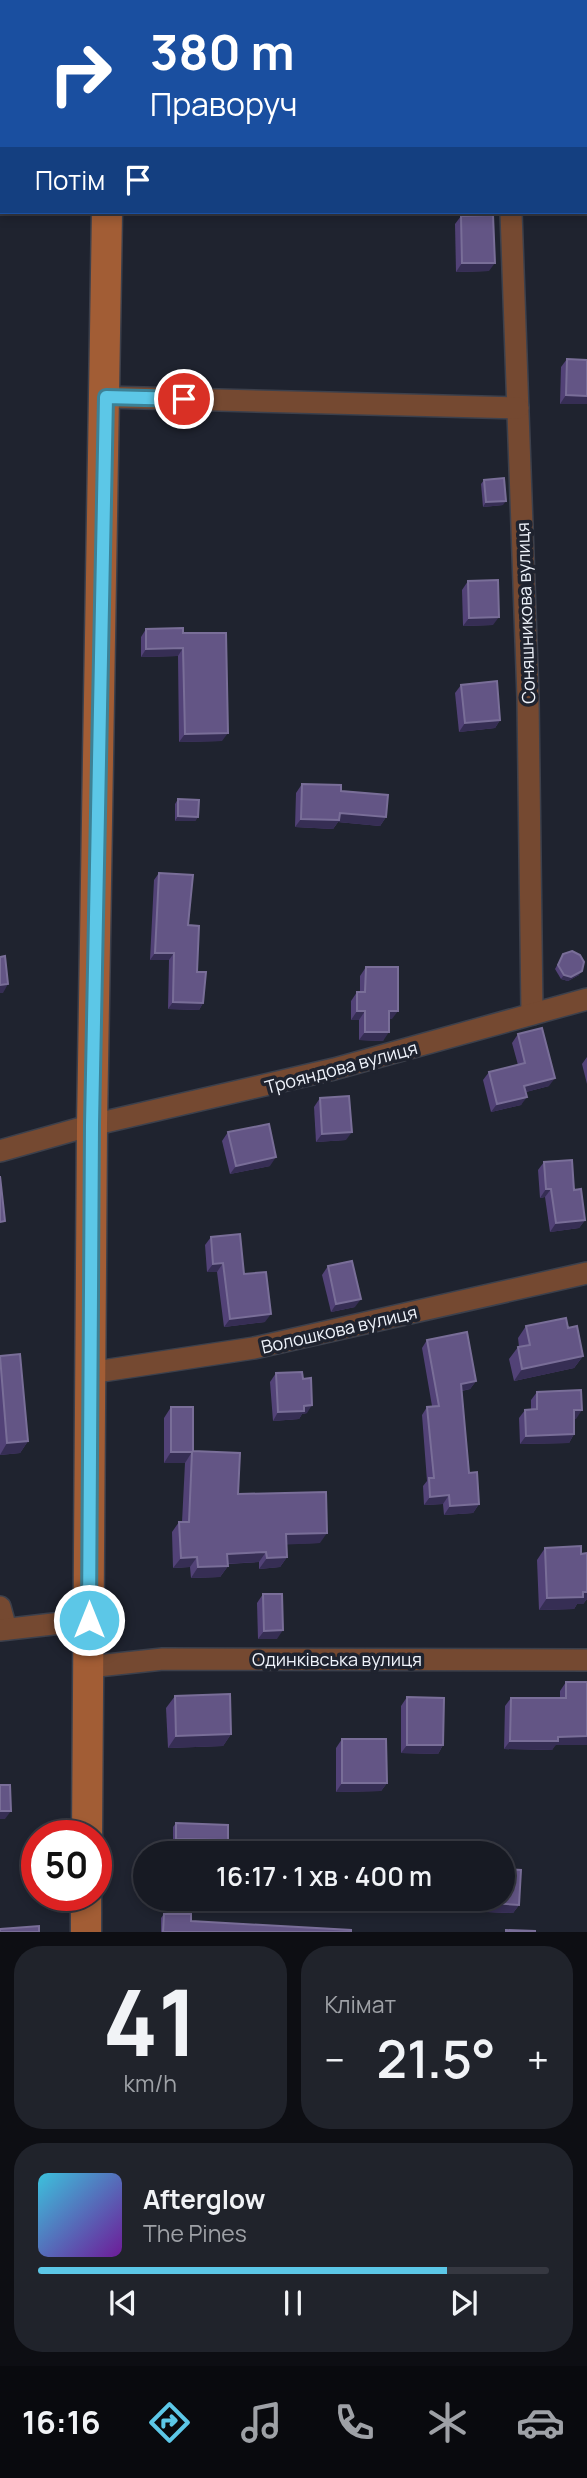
<!DOCTYPE html>
<html lang="uk">
<meta charset="utf-8">
<style>
:root{--surface:#171a23;--page:#20232b;--text:#f1f3f6;--muted:#9ea1a6;--line:#363841;--accent:#5cc7e7}
body{margin:0;font-family:Manrope,sans-serif;background:var(--page);color:var(--text);height:100vh;display:flex;flex-direction:column;font-size:26px;white-space:nowrap}
*{box-sizing:border-box;margin:0}
p{font-size:23px;color:var(--muted)}
.icon{flex:none;width:38px;height:38px;fill:none;stroke:currentColor;stroke-width:2;stroke-linecap:round;stroke-linejoin:round}
.map{position:relative;height:1932px;overflow:hidden}
.side{display:flex;flex-direction:column;gap:14px;padding:14px;background:#0d0e13;flex:1}
.side>*{flex:none}
.guide{position:absolute;left:0px;top:0px;width:588px;height:214px;box-shadow:0 4px 10px #0003,0 0 0 2px var(--line);background:#1a4fa0;color:#fff;overflow:hidden}
.speed{position:absolute;left:21px;top:1820px;display:flex;gap:14px;font-size:35px;font-weight:700;text-align:center}
.speed>*{display:grid;place-content:center;width:91px;height:91px;border-radius:50%;background:var(--surface);box-shadow:0 4px 10px #0003,0 0 0 2px var(--line);line-height:1}
.speed .limit{border:10px solid #d22;background:#fff;color:#111}
.pin{position:absolute;display:grid;place-items:center;width:60px;height:60px;color:#fff;margin:-30px;border:4px solid #fff;border-radius:50%;box-shadow:0 2px 7px #0007}
.me{position:absolute;width:77px;margin:-38px;rotate:0deg;stroke-linejoin:round;filter:drop-shadow(0 0 5px #0008)}
.turn{display:flex;align-items:center;gap:24px;height:147px;padding:0 35px;font-size:32px}
.turn .icon{width:91px;height:91px;stroke-width:2.5}
.turn b{display:block;font-size:49px;line-height:60px}
.then{display:flex;align-items:center;height:66px;padding:0 35px;background:#0003;gap:14px;font-size:26px}
.big{font-size:52px;font-weight:600;line-height:1.1}
.side .card{flex:1;display:flex;flex-direction:column;justify-content:center;gap:10px;min-width:0;padding:0 24px;border-radius:28px;background:var(--page)}
.side .dial{align-items:center;gap:0}
.dial b{font-size:91px;line-height:1}
.song{display:flex;align-items:center;gap:21px}
.cover{width:84px;height:84px;border-radius:10px;background:linear-gradient(135deg,hsl(190 70% 55%),hsl(280 70% 35%))}
.played{height:7px;border-radius:4px;background:linear-gradient(90deg,var(--accent) 80%,var(--line) 80%)}
.keys{display:flex;justify-content:space-around;direction:ltr}
.heat{display:flex;justify-content:space-between;align-items:center;font-size:38px;direction:ltr}
.side .tiles{flex:1;display:grid;gap:14px;grid-template-columns:1fr 1fr}
.card:last-child{grid-column:span 2}
.trip{position:absolute;left:133px;top:1841px;width:382px;height:70px;border-radius:35px;background:var(--surface);box-shadow:0 4px 10px #0003,0 0 0 2px var(--line);font-weight:600;line-height:70px;text-align:center}
.tabs{display:flex;height:112px;justify-content:space-around;align-items:center;background:#090a0e;color:var(--muted)}
.tabs .icon{width:49px;height:49px}
.tabs .selected{color:var(--accent)}
.tabs b{font-size:32px;color:var(--text)}
.map>svg:first-child{display:block}
</style>
<div class="map">
<svg width="587" height="1932" viewBox="0 0 587 1932">
<rect width="100%" height="100%" fill="#1f232f"/>
<g fill="none" stroke-linecap="round" stroke-linejoin="round">
<g stroke="#3c404c" stroke-width="24">
<g id="street">
<path d="M 504,2 L 504,0"/>
<path d="M 511,212 L 528,698 L 532,1014"/>
<path d="M 106,397 L 518,408"/>
<path d="M 0,1151 L 92,1125 L 334,1069 L 587,999"/>
<path d="M 89,1373 L 254,1348 L 587,1273"/>
<path d="M 0,1607 L 6,1629"/>
<path d="M 0,1630 L 88,1620"/>
<path d="M 88,1667 L 163,1659 L 587,1660"/>
</g>
</g>
<g stroke="#3c404c" stroke-width="33">
<g id="secondary">
<path d="M 107,2 L 107,0"/>
<path d="M 87,1836 L 92,1125 L 107,212"/>
<path d="M 86,1932 L 86,1895"/>
</g>
</g>
<use href="#street" stroke="#754931" stroke-width="21"/>
<use href="#secondary" stroke="#a25d35" stroke-width="30"/>
</g>
<g fill="#524277">
<path d="M 0,0 L 40,0 L 2,26 L 0,25 Z"/>
<path d="M 461,216 L 489,271 L 456,272 L 455,224 Z"/>
<path d="M 567,359 L 587,360 L 587,404 L 560,404 L 561,367 Z"/>
<path d="M 484,480 L 503,505 L 483,507 L 481,484 Z"/>
<path d="M 468,581 L 493,625 L 463,626 L 462,590 Z"/>
<path d="M 146,629 L 183,633 L 222,741 L 179,742 L 178,656 L 141,657 L 141,637 Z"/>
<path d="M 461,685 L 500,720 L 495,728 L 459,732 L 455,693 Z"/>
<path d="M 302,784 L 341,791 L 386,817 L 380,826 L 338,822 L 333,829 L 295,827 L 296,793 Z"/>
<path d="M 178,799 L 198,817 L 195,821 L 175,821 L 175,804 Z"/>
<path d="M 159,873 L 188,925 L 203,1003 L 199,1010 L 168,1009 L 169,960 L 150,960 L 154,880 Z"/>
<path d="M 563,954 L 579,975 L 568,981 L 561,979 L 555,969 Z"/>
<path d="M 366,967 L 392,1019 L 389,1019 L 383,1041 L 359,1040 L 359,1020 L 351,1020 L 351,1001 L 357,992 L 360,992 L 360,976 Z"/>
<path d="M 518,1034 L 549,1086 L 526,1092 L 521,1105 L 491,1112 L 483,1080 L 489,1072 L 518,1065 L 512,1043 Z"/>
<path d="M 587,1057 L 587,1084 L 582,1064 Z"/>
<path d="M 320,1098 L 346,1140 L 316,1142 L 314,1107 Z"/>
<path d="M 228,1132 L 270,1166 L 230,1174 L 222,1141 Z"/>
<path d="M 544,1162 L 574,1190 L 585,1220 L 579,1228 L 550,1232 L 545,1197 L 540,1198 L 538,1170 Z"/>
<path d="M 211,1237 L 244,1274 L 265,1322 L 224,1327 L 217,1272 L 207,1272 L 205,1245 Z"/>
<path d="M 328,1266 L 355,1307 L 331,1312 L 322,1275 Z"/>
<path d="M 526,1326 L 568,1328 L 583,1356 L 574,1368 L 514,1381 L 509,1359 L 518,1347 L 519,1347 L 518,1338 Z"/>
<path d="M 427,1340 L 476,1381 L 470,1389 L 462,1391 L 469,1473 L 479,1504 L 473,1513 L 444,1515 L 443,1504 L 424,1505 L 423,1486 L 427,1481 L 422,1415 L 427,1407 L 432,1406 L 422,1348 Z"/>
<path d="M 0,1356 L 28,1441 L 20,1453 L 0,1455 Z"/>
<path d="M 276,1373 L 303,1379 L 307,1413 L 302,1414 L 299,1419 L 273,1421 L 270,1382 Z"/>
<path d="M 537,1392 L 576,1419 L 574,1419 L 574,1434 L 569,1443 L 520,1444 L 519,1418 L 525,1410 L 531,1410 L 531,1400 Z"/>
<path d="M 171,1407 L 193,1451 L 238,1494 L 320,1543 L 286,1544 L 287,1557 L 280,1567 L 259,1569 L 259,1562 L 228,1564 L 228,1566 L 220,1577 L 191,1578 L 190,1567 L 173,1568 L 172,1532 L 179,1522 L 182,1522 L 185,1463 L 164,1463 L 164,1418 Z"/>
<path d="M 545,1548 L 581,1554 L 587,1553 L 587,1599 L 583,1604 L 577,1604 L 574,1609 L 539,1610 L 537,1560 Z"/>
<path d="M 263,1594 L 277,1639 L 258,1639 L 257,1603 Z"/>
<path d="M 566,1682 L 587,1682 L 552,1750 L 504,1749 L 505,1706 L 511,1698 L 560,1698 L 560,1691 Z"/>
<path d="M 175,1696 L 231,1734 L 223,1746 L 168,1748 L 166,1708 Z"/>
<path d="M 407,1697 L 443,1745 L 438,1754 L 401,1753 L 401,1706 Z"/>
<path d="M 342,1739 L 387,1783 L 381,1791 L 336,1792 L 336,1748 Z"/>
<path d="M 176,1823 L 224,1845 L 173,1843 L 173,1827 Z"/>
<path d="M 486,1899 L 502,1899 L 519,1905 L 513,1913 L 486,1912 Z"/>
<path d="M 164,1914 L 191,1921 L 351,1932 L 161,1932 L 161,1918 Z"/>
</g>
<g fill="#362e54">
<path d="M 216,0 L 236,0 L 235,2 L 215,2 Z"/>
<path d="M 462,263 L 495,263 L 489,271 L 456,272 Z"/>
<path d="M 566,395 L 587,396 L 587,404 L 560,404 Z"/>
<path d="M 506,501 L 503,505 L 483,507 L 486,502 Z"/>
<path d="M 499,617 L 493,625 L 463,626 L 469,618 Z"/>
<path d="M 183,648 L 178,656 L 141,657 L 146,649 Z"/>
<path d="M 500,720 L 495,728 L 459,732 L 465,723 Z"/>
<path d="M 228,733 L 222,741 L 179,742 L 185,734 Z"/>
<path d="M 340,813 L 386,817 L 380,826 L 338,822 L 333,829 L 295,827 L 301,819 Z"/>
<path d="M 178,816 L 198,817 L 195,821 L 175,821 Z"/>
<path d="M 155,953 L 174,953 L 169,960 L 150,960 Z"/>
<path d="M 582,971 L 579,975 L 568,981 L 561,979 L 564,975 Z"/>
<path d="M 8,984 L 3,993 L 0,993 L 0,985 Z"/>
<path d="M 173,1002 L 203,1003 L 199,1010 L 168,1009 Z"/>
<path d="M 357,1011 L 365,1011 L 359,1020 L 351,1020 Z"/>
<path d="M 389,1011 L 398,1011 L 392,1019 L 383,1019 Z"/>
<path d="M 365,1032 L 389,1032 L 383,1041 L 359,1040 Z"/>
<path d="M 555,1078 L 549,1086 L 518,1094 L 524,1086 Z"/>
<path d="M 527,1097 L 521,1105 L 491,1112 L 497,1104 Z"/>
<path d="M 352,1132 L 346,1140 L 316,1142 L 322,1134 Z"/>
<path d="M 276,1157 L 270,1166 L 230,1174 L 236,1166 Z"/>
<path d="M 546,1189 L 551,1189 L 545,1197 L 540,1198 Z"/>
<path d="M 585,1220 L 579,1228 L 550,1232 L 556,1223 Z"/>
<path d="M 223,1263 L 217,1272 L 207,1272 L 213,1264 Z"/>
<path d="M 361,1299 L 355,1307 L 331,1312 L 336,1304 Z"/>
<path d="M 271,1314 L 265,1322 L 224,1327 L 230,1319 Z"/>
<path d="M 583,1356 L 574,1368 L 514,1381 L 522,1369 Z"/>
<path d="M 476,1381 L 470,1389 L 455,1392 L 461,1384 Z"/>
<path d="M 312,1405 L 307,1413 L 302,1414 L 299,1419 L 273,1421 L 278,1412 L 304,1406 Z"/>
<path d="M 574,1410 L 582,1410 L 576,1419 L 568,1419 Z"/>
<path d="M 574,1434 L 569,1443 L 520,1444 L 526,1436 Z"/>
<path d="M 28,1441 L 20,1453 L 0,1455 L 7,1443 Z"/>
<path d="M 171,1452 L 192,1452 L 185,1463 L 164,1463 Z"/>
<path d="M 449,1495 L 443,1504 L 424,1505 L 430,1497 Z"/>
<path d="M 479,1504 L 473,1513 L 444,1515 L 450,1506 Z"/>
<path d="M 327,1533 L 320,1543 L 278,1545 L 286,1534 Z"/>
<path d="M 266,1552 L 259,1562 L 220,1564 L 227,1554 Z"/>
<path d="M 197,1557 L 190,1567 L 173,1568 L 181,1558 Z"/>
<path d="M 287,1557 L 280,1567 L 259,1569 L 267,1558 Z"/>
<path d="M 228,1566 L 220,1577 L 191,1578 L 198,1567 Z"/>
<path d="M 583,1592 L 587,1592 L 587,1599 L 583,1604 L 577,1604 L 574,1609 L 539,1610 L 547,1598 Z"/>
<path d="M 283,1630 L 277,1639 L 258,1639 L 264,1631 Z"/>
<path d="M 231,1734 L 223,1746 L 168,1748 L 176,1736 Z"/>
<path d="M 587,1736 L 587,1745 L 556,1745 L 552,1750 L 504,1749 L 510,1741 L 558,1737 Z"/>
<path d="M 407,1745 L 443,1745 L 438,1754 L 401,1753 Z"/>
<path d="M 342,1783 L 387,1783 L 381,1791 L 336,1792 Z"/>
<path d="M 0,1811 L 11,1811 L 5,1819 L 0,1819 Z"/>
<path d="M 176,1839 L 228,1840 L 224,1845 L 173,1843 Z"/>
<path d="M 492,1903 L 519,1905 L 513,1913 L 486,1912 Z"/>
</g>
<g fill="#635585" stroke="#796e98" stroke-width="2">
<path d="M 2,0 L 40,0 L 39,2 L 2,2 Z"/>
<path d="M 586,21 L 587,21 L 586,57 Z"/>
<rect x="0" y="121" width="2" height="30"/>
<path d="M 493,215 L 495,263 L 462,263 L 461,216 Z"/>
<path d="M 567,359 L 587,360 L 587,396 L 566,395 Z"/>
<path d="M 504,478 L 506,501 L 486,502 L 484,480 Z"/>
<path d="M 498,580 L 499,617 L 469,618 L 468,581 Z"/>
<path d="M 183,628 L 183,633 L 226,633 L 228,733 L 185,734 L 183,648 L 146,649 L 146,629 Z"/>
<path d="M 497,681 L 500,720 L 465,723 L 461,685 Z"/>
<path d="M 302,784 L 341,785 L 341,791 L 388,795 L 386,817 L 340,813 L 339,820 L 301,819 Z"/>
<path d="M 178,799 L 199,800 L 198,817 L 178,816 Z"/>
<path d="M 159,873 L 193,875 L 188,925 L 199,926 L 197,972 L 206,972 L 203,1003 L 173,1002 L 174,953 L 155,953 Z"/>
<path d="M 572,951 L 580,955 L 584,962 L 582,971 L 571,977 L 564,975 L 558,965 L 563,954 Z"/>
<path d="M 5,956 L 8,984 L 0,985 L 0,957 Z"/>
<path d="M 366,967 L 398,967 L 398,1011 L 389,1011 L 389,1032 L 365,1032 L 365,1011 L 357,1011 L 357,992 L 365,992 Z"/>
<path d="M 542,1028 L 555,1078 L 524,1086 L 527,1097 L 497,1104 L 489,1072 L 525,1063 L 518,1034 Z"/>
<path d="M 349,1096 L 352,1132 L 322,1134 L 320,1098 Z"/>
<path d="M 269,1124 L 276,1157 L 236,1166 L 228,1132 Z"/>
<path d="M 572,1160 L 574,1190 L 581,1189 L 585,1220 L 556,1223 L 551,1189 L 546,1189 L 544,1162 Z"/>
<path d="M 0,1176 L 5,1221 L 0,1222 Z"/>
<path d="M 240,1234 L 244,1274 L 266,1272 L 271,1314 L 230,1319 L 223,1263 L 213,1264 L 211,1237 Z"/>
<path d="M 352,1261 L 361,1299 L 336,1304 L 328,1266 Z"/>
<path d="M 566,1318 L 568,1328 L 577,1326 L 583,1356 L 522,1369 L 518,1347 L 530,1345 L 526,1326 Z"/>
<path d="M 467,1332 L 476,1381 L 461,1384 L 469,1473 L 477,1472 L 479,1504 L 450,1506 L 449,1495 L 430,1497 L 429,1478 L 434,1478 L 427,1407 L 439,1406 L 427,1340 Z"/>
<path d="M 20,1354 L 28,1441 L 7,1443 L 0,1356 Z"/>
<path d="M 302,1372 L 303,1379 L 311,1378 L 312,1405 L 304,1406 L 304,1411 L 278,1412 L 276,1373 Z"/>
<path d="M 581,1390 L 582,1410 L 574,1410 L 574,1434 L 526,1436 L 525,1410 L 537,1409 L 537,1392 Z"/>
<path d="M 171,1407 L 193,1407 L 193,1451 L 240,1453 L 238,1494 L 326,1492 L 327,1533 L 286,1534 L 287,1557 L 267,1558 L 266,1552 L 227,1554 L 228,1566 L 198,1567 L 197,1557 L 181,1558 L 179,1522 L 189,1522 L 192,1452 L 171,1452 Z"/>
<path d="M 581,1546 L 581,1554 L 587,1553 L 587,1592 L 583,1592 L 583,1597 L 547,1598 L 545,1548 Z"/>
<path d="M 263,1594 L 282,1594 L 283,1630 L 264,1631 Z"/>
<path d="M 566,1682 L 587,1682 L 587,1736 L 558,1737 L 558,1741 L 510,1741 L 511,1698 L 566,1698 Z"/>
<path d="M 230,1694 L 231,1734 L 176,1736 L 175,1696 Z"/>
<path d="M 407,1697 L 444,1698 L 443,1745 L 407,1745 Z"/>
<path d="M 342,1739 L 386,1739 L 387,1783 L 342,1783 Z"/>
<path d="M 0,1785 L 10,1785 L 11,1811 L 0,1811 Z"/>
<path d="M 176,1823 L 228,1825 L 228,1840 L 176,1839 Z"/>
<path d="M 502,1869 L 521,1870 L 519,1905 L 492,1903 L 492,1899 L 502,1899 Z"/>
<path d="M 164,1914 L 191,1914 L 191,1921 L 351,1930 L 351,1932 L 163,1932 Z"/>
<path d="M 39,1926 L 39,1932 L 0,1932 L 0,1929 Z"/>
<path d="M 506,1930 L 535,1931 L 535,1932 L 506,1932 Z"/>
</g>
<g fill="none" stroke-linecap="round" stroke-linejoin="round">
<g stroke="#3c8196" stroke-width="18">
<path id="route" d="M 89,1620 L 92,1125 L 106,397 L 184,399"/>
</g>
<use href="#route" stroke="#5cc7e7" stroke-width="12"/>
</g>
<g text-anchor="middle" dominant-baseline="central" stroke-width="7" stroke-linejoin="round" paint-order="stroke">
<g font-size="18" fill="#eff3fb" stroke="#1f232f">
<text transform="translate(525 613) rotate(-92)">Соняшникова вулиця</text>
<text transform="translate(341 1067) rotate(-15)">Трояндова вулиця</text>
<text transform="translate(339 1329) rotate(-13)">Волошкова вулиця</text>
<text x="337" y="1659">Одинківська вулиця</text>
</g>
</g>
</svg>
<div class="speed"><div class="limit">50</div></div>
<div class="pin" style="left:184px;top:399px;background:#d93025"><svg class="icon" aria-label="arrive" viewBox="0 0 24 24"><path d="M6 21V4h12l-3 4 3 4H6"/></svg></div>
<svg class="me" style="left:89px;top:1620px" viewBox="-20 -20 40 40"><circle r="17" fill="#5cc7e7" stroke="#fff" stroke-width="3"/><path d="M0-11L8 9 0 5-8 9z" fill="#fff"/></svg>
<div class="trip">16:17 · 1 хв · 400 m</div>
<div class="guide">
<div class="turn"><svg class="icon" aria-label="right" viewBox="0 0 24 24"><path d="M7 20v-9h11M14 6l5 5-5 5"/></svg><div><b>380 m</b>Праворуч</div></div>
<div class="then">Потім<svg class="icon" aria-label="arrive" viewBox="0 0 24 24"><path d="M6 21V4h12l-3 4 3 4H6"/></svg></div>
</div>
</div>
<section class="side">
<div class="tiles">
<div class="card dial"><b>41</b><p>km/h</p></div>
<div class="card"><p>Клімат</p>
<div class="heat"><a>−</a><b class="big">21.5°</b><a>+</a></div>
</div>
<div class="card">
<div class="song"><i class="cover"></i><div><b>Afterglow</b><p>The Pines</p></div></div>
<div class="played"></div>
<div class="keys"><svg class="icon" aria-label="previous" viewBox="0 0 24 24"><path d="M18 5L8 12l10 7zM5 5v14"/></svg><svg class="icon" aria-label="pause" viewBox="0 0 24 24"><path d="M8 5v14M16 5v14"/></svg><svg class="icon" aria-label="next" viewBox="0 0 24 24"><path d="M6 5l10 7-10 7zM19 5v14"/></svg></div>
</div>
</div>
</section>
<nav class="tabs">
<b>16:16</b>
<svg class="icon selected" aria-label="directions" viewBox="0 0 24 24"><path d="M12 3l9 9-9 9-9-9zM9 14v-3h6M13 9l2 2-2 2"/></svg>
<svg class="icon" aria-label="music" viewBox="0 0 24 24"><path d="M9 18V5l10-2v13"/><circle cx="6" cy="18" r="3"/><circle cx="16" cy="16" r="3"/></svg>
<svg class="icon" aria-label="phone" viewBox="0 0 24 24"><path d="M5 4h4l2 5-3 2q2 4 5 5l2-3 5 2v4C11 20 4 13 5 4z"/></svg>
<svg class="icon" aria-label="climate" viewBox="0 0 24 24"><path d="M12 3v18M4 7l16 10M4 17L20 7"/></svg>
<svg class="icon" aria-label="car" viewBox="0 0 24 24"><path d="M5 17H2v-5l4-1 3-4h7l3 4 3 1v5h-3M9 17h6M6 11h13"/><circle cx="7" cy="17" r="2"/><circle cx="17" cy="17" r="2"/></svg>
</nav>
